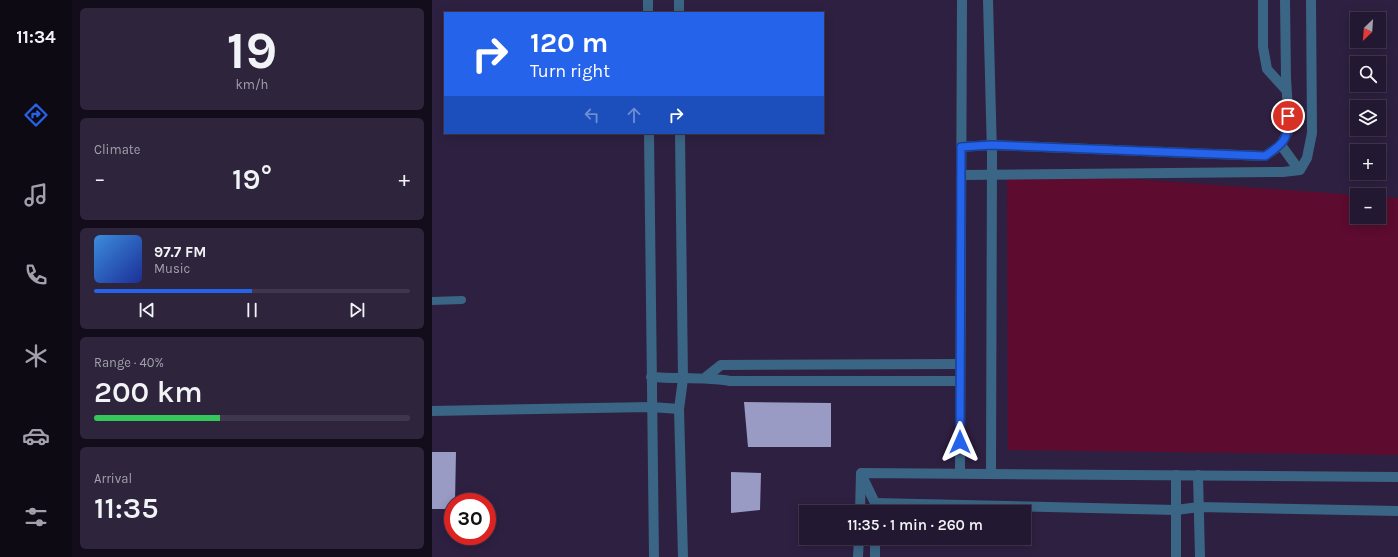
<!DOCTYPE html>
<meta charset="utf-8">
<style>
:root{--surface:#221831;--page:#2e253d;--text:#f1f3f6;--muted:#a2a0ab;--line:#3f374d;--accent:#2563eb}
body{margin:0;font-family:Karla,sans-serif;background:var(--page);color:var(--text);height:100vh;display:flex;flex-direction:column;font-size:15px;white-space:nowrap}
*{box-sizing:border-box;margin:0}
p{font-size:13px;color:var(--muted)}
.icon{flex:none;width:22px;height:22px;fill:none;stroke:currentColor;stroke-width:2;stroke-linecap:round;stroke-linejoin:round}
.map{position:relative;flex:1;overflow:hidden}
.sheet{display:flex;flex-direction:column;gap:8px;padding:8px;background:#130d1b;width:360px}
.sheet>*{flex:none}
.hud{position:absolute;left:12px;top:12px;width:380px;height:122px;border-radius:0px;box-shadow:0 2px 10px #0003,0 0 0 1px var(--line);background:#2563eb;color:#fff;overflow:hidden}
.needle{width:26px;rotate:205deg}
.tools{position:absolute;left:918px;top:12px;display:grid;gap:8px}
.tools a{display:grid;place-items:center;width:36px;height:36px;border-radius:0px;background:var(--surface);box-shadow:0 2px 10px #0003,0 0 0 1px var(--line);font-size:20px}
.speed{position:absolute;left:12px;top:493px;display:flex;gap:8px;font-size:20px;font-weight:700;text-align:center}
.speed>*{display:grid;place-content:center;width:52px;height:52px;border-radius:50%;background:var(--surface);box-shadow:0 2px 10px #0003,0 0 0 1px var(--line);line-height:1}
.speed .limit{border:6px solid #d22;background:#fff;color:#111}
.pin{position:absolute;display:grid;place-items:center;width:34px;height:34px;color:#fff;margin:-17px;border:2px solid #fff;border-radius:50%;box-shadow:0 1px 4px #0007}
.me{position:absolute;width:44px;margin:-22px;rotate:0deg;stroke-linejoin:round;filter:drop-shadow(0 0 3px #0008)}
.turn{display:flex;align-items:center;gap:14px;height:84px;padding:0 20px;font-size:18px}
.turn .icon{width:52px;height:52px;stroke-width:2.5}
.turn b{display:block;font-size:28px;line-height:34px}
.lanes{display:flex;align-items:center;height:38px;padding:0 20px;background:#0003;justify-content:center;gap:20px;direction:ltr}
.lanes .off{opacity:.35}
.big{font-size:30px;font-weight:600;line-height:1.1}
.sheet .tile{flex:1;display:flex;flex-direction:column;justify-content:center;gap:6px;min-width:0;padding:0 14px;border-radius:6px;background:var(--page)}
.sheet .dial{align-items:center;gap:0}
.dial b{font-size:52px;line-height:1}
.song{display:flex;align-items:center;gap:12px}
.cover{width:48px;height:48px;border-radius:6px;background:linear-gradient(135deg,hsl(210 70% 55%),hsl(230 70% 35%))}
.played{height:4px;border-radius:2px;background:linear-gradient(90deg,var(--accent) 50%,var(--line) 50%)}
.keys{display:flex;justify-content:space-around;direction:ltr}
.heat{display:flex;justify-content:space-between;align-items:center;font-size:22px;direction:ltr}
.charge{height:6px;border-radius:3px;background:linear-gradient(90deg,#34c759 40%,var(--line) 0)}
.trip{position:absolute;left:367px;top:505px;width:232px;height:40px;border-radius:0px;background:var(--surface);box-shadow:0 2px 10px #0003,0 0 0 1px var(--line);font-weight:600;line-height:40px;text-align:center}
main{display:flex;flex:1;min-height:0}
.menu{display:flex;flex-direction:column;width:72px;justify-content:space-around;align-items:center;background:#0e0a14;color:var(--muted)}
.menu .icon{width:28px;height:28px}
.menu .selected{color:var(--accent)}
.menu b{font-size:18px;color:var(--text)}
.map>svg:first-child{display:block}
</style>
<main>
<nav class="menu">
<b>11:34</b>
<svg class="icon selected" aria-label="directions" viewBox="0 0 24 24"><path d="M12 3l9 9-9 9-9-9zM9 14v-3h6M13 9l2 2-2 2"/></svg>
<svg class="icon" aria-label="music" viewBox="0 0 24 24"><path d="M9 18V5l10-2v13"/><circle cx="6" cy="18" r="3"/><circle cx="16" cy="16" r="3"/></svg>
<svg class="icon" aria-label="phone" viewBox="0 0 24 24"><path d="M5 4h4l2 5-3 2q2 4 5 5l2-3 5 2v4C11 20 4 13 5 4z"/></svg>
<svg class="icon" aria-label="climate" viewBox="0 0 24 24"><path d="M12 3v18M4 7l16 10M4 17L20 7"/></svg>
<svg class="icon" aria-label="car" viewBox="0 0 24 24"><path d="M5 17H2v-5l4-1 3-4h7l3 4 3 1v5h-3M9 17h6M6 11h13"/><circle cx="7" cy="17" r="2"/><circle cx="17" cy="17" r="2"/></svg>
<svg class="icon" aria-label="filters" viewBox="0 0 24 24"><path d="M4 7h16M4 17h16"/><circle cx="9" cy="7" r="2"/><circle cx="15" cy="17" r="2"/></svg>
</nav>
<section class="sheet">
<div class="tile dial"><b>19</b><p>km/h</p></div>
<div class="tile"><p>Climate</p>
<div class="heat"><a>−</a><b class="big">19°</b><a>+</a></div>
</div>
<div class="tile">
<div class="song"><i class="cover"></i><div><b>97.7 FM</b><p>Music</p></div></div>
<div class="played"></div>
<div class="keys"><svg class="icon" aria-label="previous" viewBox="0 0 24 24"><path d="M18 5L8 12l10 7zM5 5v14"/></svg><svg class="icon" aria-label="pause" viewBox="0 0 24 24"><path d="M8 5v14M16 5v14"/></svg><svg class="icon" aria-label="next" viewBox="0 0 24 24"><path d="M6 5l10 7-10 7zM19 5v14"/></svg></div>
</div>
<div class="tile"><p>Range · 40%</p><b class="big">200 km</b><div class="charge"></div></div>
<div class="tile"><p>Arrival</p><b class="big">11:35</b></div>
</section>
<div class="map">
<svg width="966" height="557" viewBox="0 0 966 557">
<rect width="100%" height="100%" fill="#2e2041"/>
<path fill="#5d0b2e" d="M 575,170 L 925,195 L 925,217 L 947,217 L 947,197 L 966,198 L 966,455 L 576,450 Z"/>
<g fill="#999bc5">
<path d="M 312,402 L 399,403 L 399,447 L 316,447 Z"/>
<path d="M 0,452 L 24,452 L 23,502 L 21,502 L 21,509 L 0,509 Z"/>
<path d="M 299,472 L 329,473 L 328,510 L 299,513 Z"/>
</g>
<g fill="none" stroke-linecap="round" stroke-linejoin="round">
<path stroke="#3b6584" stroke-width="8" d="M 0,301 L 30,300"/>
<g stroke="#3b6584" stroke-width="10">
<path d="M 556,0 L 560,154 L 559,473"/>
<path d="M 831,0 L 831,47 L 835,69 L 854,90"/>
<path d="M 849,145 L 867,170"/>
<path d="M 529,147 L 559,145 L 833,156 L 849,145 L 857,129 L 854,78 L 853,0"/>
<path d="M 529,175 L 851,172 L 868,170 L 875,158 L 880,133 L 879,0"/>
<path d="M 219,377 C 246,379 272,377 298,381 L 527,381"/>
<path d="M 274,377 L 289,365 L 528,364"/>
<path d="M 0,411 L 219,407 L 247,409"/>
<path d="M 528,473 L 530,0"/>
<path d="M 744,475 L 744,557"/>
<path d="M 766,475 L 768,557"/>
<path d="M 430,476 L 443,503"/>
<path d="M 428,512 L 429,473 L 966,477"/>
<path d="M 443,512 L 443,503 L 744,510 L 767,507 L 966,511"/>
<path d="M 426,557 L 427,538"/>
<path d="M 443,557 L 443,538"/>
</g>
<g stroke="#3b6584" stroke-width="10">
<path d="M 216,0 L 216,13"/>
<path d="M 247,0 L 247,13"/>
<path d="M 217,133 L 222,557"/>
<path d="M 248,133 L 251,379 L 247,409 L 251,557"/>
</g>
</g>
<g fill="none" stroke-linecap="round" stroke-linejoin="round">
<g stroke="#184099" stroke-width="10">
<path id="route" d="M 528,442 L 529,147 L 559,145 L 833,156 C 851,144 857,139 856,116"/>
</g>
<use href="#route" stroke="#2563eb" stroke-width="7"/>
</g>
</svg>
<div class="tools">
<a><svg class="needle" viewBox="-14 -14 28 28"><path d="M0-13l5 13h-10z" fill="#e53935"/><path d="M0 13l5-13h-10z" fill="#a2a0ab"/></svg></a>
<a><svg class="icon" aria-label="search" viewBox="0 0 24 24"><circle cx="10" cy="10" r="6"/><path d="M15 15l6 6"/></svg></a>
<a><svg class="icon" aria-label="layers" viewBox="0 0 24 24"><path d="M12 4l9 5-9 5-9-5zM3 14l9 5 9-5"/></svg></a>
<a>+</a>
<a>−</a>
</div>
<div class="speed"><div class="limit">30</div></div>
<div class="pin" style="left:856px;top:116px;background:#d93025"><svg class="icon" aria-label="arrive" viewBox="0 0 24 24"><path d="M6 21V4h12l-3 4 3 4H6"/></svg></div>
<svg class="me" style="left:528px;top:442px" viewBox="-20 -20 40 40"><path d="M0-17L14 15 0 8-14 15z" fill="#2563eb" stroke="#fff" stroke-width="4"/></svg>
<div class="trip">11:35 · 1 min · 260 m</div>
<div class="hud">
<div class="turn"><svg class="icon" aria-label="right" viewBox="0 0 24 24"><path d="M7 20v-9h11M14 6l5 5-5 5"/></svg><div><b>120 m</b>Turn right</div></div>
<div class="lanes"><svg class="icon off" aria-label="left" viewBox="0 0 24 24"><path d="M17 20v-9H6M10 6l-5 5 5 5"/></svg><svg class="icon off" aria-label="ahead" viewBox="0 0 24 24"><path d="M12 20V5M6 11l6-6 6 6"/></svg><svg class="icon" aria-label="right" viewBox="0 0 24 24"><path d="M7 20v-9h11M14 6l5 5-5 5"/></svg></div>
</div>
</div>
</main>
